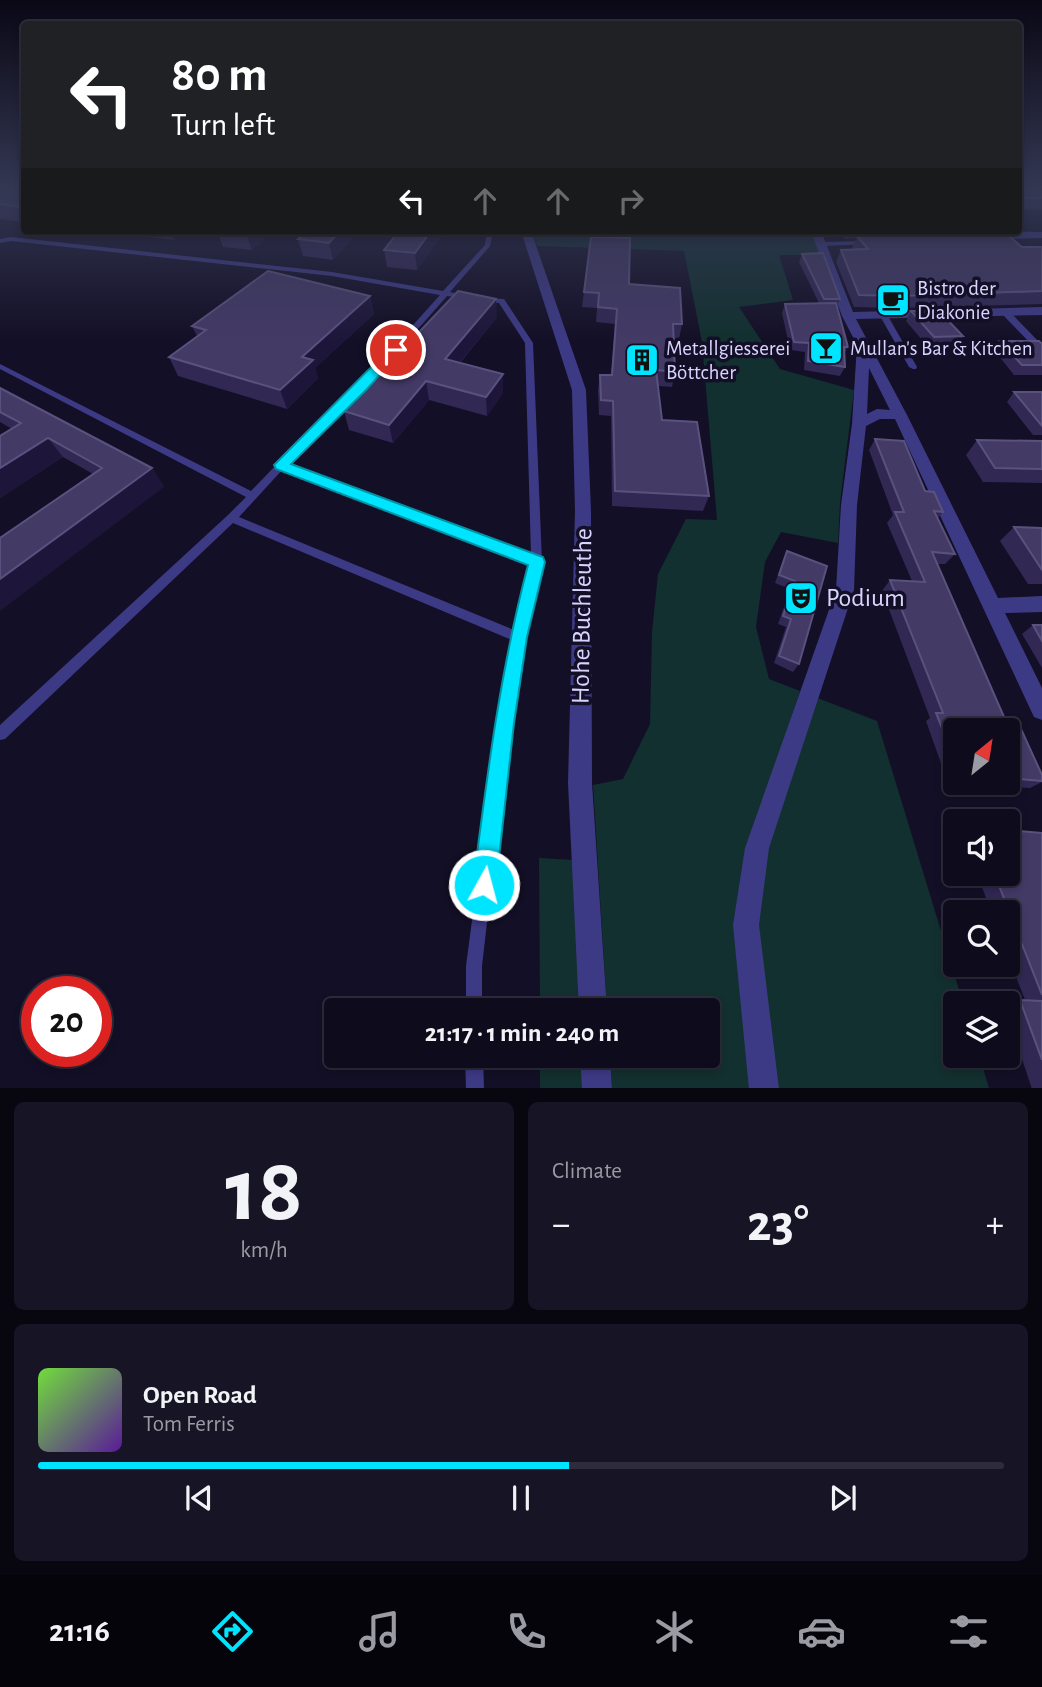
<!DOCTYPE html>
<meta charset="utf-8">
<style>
:root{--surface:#0e0b1c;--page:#171425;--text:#f1f3f6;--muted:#9b9ba3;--line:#2e2b3b;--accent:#00e5ff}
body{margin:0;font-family:"Alegreya Sans",sans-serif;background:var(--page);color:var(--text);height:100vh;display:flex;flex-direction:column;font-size:26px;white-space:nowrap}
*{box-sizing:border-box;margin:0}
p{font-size:23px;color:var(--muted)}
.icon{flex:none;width:38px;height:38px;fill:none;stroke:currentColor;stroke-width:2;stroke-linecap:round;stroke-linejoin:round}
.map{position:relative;height:1088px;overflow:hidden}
.sheet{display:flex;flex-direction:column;gap:14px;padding:14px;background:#08060f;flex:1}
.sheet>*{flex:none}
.guide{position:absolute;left:21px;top:21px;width:1001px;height:214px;border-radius:7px;box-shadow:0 4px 10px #0003,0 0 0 2px var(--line);background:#202124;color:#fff;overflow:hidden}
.needle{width:46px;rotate:30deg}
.buttons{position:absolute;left:943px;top:718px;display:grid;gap:14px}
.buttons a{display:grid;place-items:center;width:77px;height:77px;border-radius:7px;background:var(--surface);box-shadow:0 4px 10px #0003,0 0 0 2px var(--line);font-size:35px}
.speed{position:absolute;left:21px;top:976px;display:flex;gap:14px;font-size:35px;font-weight:700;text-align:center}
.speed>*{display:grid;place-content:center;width:91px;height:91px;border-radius:50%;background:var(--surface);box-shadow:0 4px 10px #0003,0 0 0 2px var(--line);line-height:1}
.speed .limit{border:10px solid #d22;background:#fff;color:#111}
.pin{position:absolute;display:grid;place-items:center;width:60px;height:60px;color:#fff;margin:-30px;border:4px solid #fff;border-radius:50%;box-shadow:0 2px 7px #0007}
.me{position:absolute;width:77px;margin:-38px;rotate:7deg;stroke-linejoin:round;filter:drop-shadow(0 0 5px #0008)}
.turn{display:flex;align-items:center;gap:24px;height:147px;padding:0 35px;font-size:32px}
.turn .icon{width:91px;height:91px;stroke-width:2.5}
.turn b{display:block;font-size:49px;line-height:60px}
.lanes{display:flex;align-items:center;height:66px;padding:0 35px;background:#0003;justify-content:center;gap:35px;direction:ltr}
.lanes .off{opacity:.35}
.big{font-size:52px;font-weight:700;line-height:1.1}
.sheet .widget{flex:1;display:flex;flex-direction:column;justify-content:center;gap:10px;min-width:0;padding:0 24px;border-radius:10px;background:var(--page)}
.sheet .dial{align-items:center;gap:0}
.dial b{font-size:91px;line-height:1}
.song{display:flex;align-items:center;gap:21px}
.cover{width:84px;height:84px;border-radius:10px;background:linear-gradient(135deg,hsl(100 70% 55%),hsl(270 70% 35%))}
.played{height:7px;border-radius:4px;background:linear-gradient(90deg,var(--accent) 55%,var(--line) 55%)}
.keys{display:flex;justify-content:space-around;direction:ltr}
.heat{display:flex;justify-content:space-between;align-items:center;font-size:38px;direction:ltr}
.sheet .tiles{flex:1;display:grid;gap:14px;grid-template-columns:1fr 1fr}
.widget:last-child{grid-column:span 2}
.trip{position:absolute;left:324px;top:998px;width:396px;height:70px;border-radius:7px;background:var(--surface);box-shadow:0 4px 10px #0003,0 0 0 2px var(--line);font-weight:700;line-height:70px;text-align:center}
.tab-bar{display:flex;height:112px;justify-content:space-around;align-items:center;background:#06040b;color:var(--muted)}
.tab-bar .icon{width:49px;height:49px}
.tab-bar .current{color:var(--accent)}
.tab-bar b{font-size:32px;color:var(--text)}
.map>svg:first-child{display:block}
</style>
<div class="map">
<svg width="1042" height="1089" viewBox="0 0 1042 1089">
<rect width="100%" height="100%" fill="#130f26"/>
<g fill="#12302f">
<path d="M 531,231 L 780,231 L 815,236 L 823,255 L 779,255 L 793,300 L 739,307 L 780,369 L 854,390 L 840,503 L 838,543 L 781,532 L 765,562 L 756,627 L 769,679 L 800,691 L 749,844 L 752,1088 L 612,1088 L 610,1055 L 707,1055 L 707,1010 L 607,1010 L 593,785 L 623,779 L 650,724 L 652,632 L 658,574 L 686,519 L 717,520 L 702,342 L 684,251 L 537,246 Z"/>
<path d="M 815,697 L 877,721 L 963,1003 L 956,1003 L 956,1055 L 979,1055 L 989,1088 L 778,1089 L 757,927 L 763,854 Z"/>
<path d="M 539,858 L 574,860 L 580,1010 L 540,1010 Z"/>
<path d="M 540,1055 L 581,1055 L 583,1088 L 540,1088 Z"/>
</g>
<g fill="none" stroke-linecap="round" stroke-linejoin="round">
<g fill="#3d3a85" fill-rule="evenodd">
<path d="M 487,231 L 493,231 L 490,246 L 450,292 L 468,296 L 468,298 L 447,296 L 366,388 L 288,464 L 531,555 L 525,343 L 499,303 L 482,302 L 482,298 L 504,299 L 533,343 L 542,562 L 524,637 L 510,723 L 482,966 L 482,1010 L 466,1010 L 466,966 L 498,723 L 512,640 L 233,523 L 5,739 L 0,740 L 0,725 L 228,515 L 246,497 L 0,369 L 0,364 L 251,491 L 278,463 L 360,384 L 440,295 L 332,276 L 11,241 L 0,243 L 0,239 L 11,237 L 332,272 L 443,291 L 485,245 ZM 283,469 L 531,564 L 514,630 L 239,517 Z"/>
<path d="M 868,241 L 871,243 L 870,244 L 822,246 L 819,244 L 822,242 Z"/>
<path d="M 1002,310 L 1008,310 L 1041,344 L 1041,348 L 1035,348 L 1002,314 Z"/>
<path d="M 881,314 L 888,316 L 917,367 L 916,369 L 913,369 L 909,367 L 880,316 Z"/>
<path d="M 465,1055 L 483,1055 L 484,1089 L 466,1089 Z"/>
</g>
<g fill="#3d3a85" fill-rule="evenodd">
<path d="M 521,231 L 531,231 L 586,390 L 591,511 L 592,783 L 607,1010 L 579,1010 L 568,783 L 575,511 L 572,390 Z"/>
<path d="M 811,231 L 821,231 L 853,312 L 1042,307 L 1042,315 L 856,319 L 907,415 L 998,598 L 1042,596 L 1042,612 L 1005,613 L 1042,688 L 1042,720 L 1034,717 L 895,419 L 880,419 L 866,426 L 857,505 L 854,590 L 769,848 L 759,925 L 779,1089 L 749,1089 L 733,925 L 745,848 L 836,590 L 841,505 L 852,424 L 857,345 L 842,316 ZM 869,368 L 890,410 L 877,409 L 867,414 Z"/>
<path d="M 994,231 L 1042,232 L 1042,238 L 1005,239 Z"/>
<path d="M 580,1055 L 610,1055 L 612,1089 L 582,1089 Z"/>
</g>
</g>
<g fill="#312854" fill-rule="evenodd">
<path d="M 24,188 L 24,222 L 0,219 L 0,195 Z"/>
<path d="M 1018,188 L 1042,192 L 1042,210 L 1018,209 Z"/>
<path d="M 97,231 L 186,231 L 174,240 Z"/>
<path d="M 217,231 L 273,231 L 252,250 L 223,247 Z"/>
<path d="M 359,231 L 333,260 L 303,256 L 298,239 Z"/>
<path d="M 399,231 L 445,231 L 417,270 L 387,267 L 384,250 Z"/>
<path d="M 838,231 L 922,231 L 920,234 L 929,234 L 926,231 L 1003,231 L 1022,247 L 1042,247 L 1042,304 L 895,308 L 854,307 L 836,262 L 841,250 L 853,250 L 852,248 L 856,238 L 845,239 Z"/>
<path d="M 802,254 L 840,299 L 837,306 L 848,347 L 844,354 L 845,367 L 840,376 L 804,370 L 805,352 L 790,350 L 782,313 L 785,304 L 819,303 L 799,262 Z"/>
<path d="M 629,284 L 682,324 L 679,339 L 674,339 L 675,372 L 672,387 L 658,386 L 662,420 L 709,496 L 703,511 L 612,506 L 611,416 L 599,415 L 598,390 L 600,375 L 611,375 L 615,324 L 596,322 L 597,308 L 582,307 L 584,292 Z"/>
<path d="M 370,296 L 374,314 L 315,368 L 318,378 L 287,409 L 178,376 L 169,357 L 197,336 L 192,326 Z"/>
<path d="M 911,311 L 963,336 L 957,345 L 928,347 L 906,321 Z"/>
<path d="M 497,317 L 460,363 L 503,374 L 503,393 L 487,416 L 429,400 L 393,443 L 349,430 L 344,411 Z"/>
<path d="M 1000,341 L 1042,344 L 1042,375 L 1014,375 L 994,350 Z"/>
<path d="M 0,388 L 152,468 L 164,487 L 93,474 L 63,457 L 0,498 L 0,436 L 12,429 L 0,422 Z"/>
<path d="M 1014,392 L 1042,392 L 1042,435 L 1033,435 L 1007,402 Z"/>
<path d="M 875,439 L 925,491 L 943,512 L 938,518 L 955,554 L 945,564 L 937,564 L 1004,717 L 1042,775 L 1042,782 L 1030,788 L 948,783 L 926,721 L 930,718 L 882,591 L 890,580 L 912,581 L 887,523 L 893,515 L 869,450 ZM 956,730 L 1008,730 L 1008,782 L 956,782 Z"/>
<path d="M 977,440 L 1042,441 L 1042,483 L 983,482 L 966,455 Z"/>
<path d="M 1014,527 L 1042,528 L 1042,584 L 1028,584 L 1000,541 Z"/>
<path d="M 787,551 L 827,566 L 799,664 L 793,672 L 774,663 L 786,627 L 778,624 L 790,589 L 775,583 L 783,560 Z"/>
<path d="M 1033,625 L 1042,625 L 1042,668 L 1022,634 Z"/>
<path d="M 1042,833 L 1042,1089 L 1032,1089 L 1008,1017 L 1008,1003 L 1003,1003 L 1003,1001 L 1025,1000 L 1008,956 L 1008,912 L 991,912 L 977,873 L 1008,873 Z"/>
</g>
<g fill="#1d163a">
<path d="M 170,231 L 186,231 L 174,240 Z"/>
<path d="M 248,231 L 273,231 L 252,250 L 246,233 Z"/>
<path d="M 340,231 L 359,231 L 333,260 L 329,243 Z"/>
<path d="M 431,231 L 445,231 L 417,270 L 415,253 Z"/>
<path d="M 370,296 L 374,314 L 315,368 L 318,378 L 287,409 L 280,390 L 302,357 Z"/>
<path d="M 496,299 L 497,317 L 447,378 L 445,359 Z"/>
<path d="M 503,374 L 503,393 L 487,416 L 486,397 Z"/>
<path d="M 426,381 L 429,400 L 393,443 L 389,425 Z"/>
<path d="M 48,438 L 63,457 L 0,498 L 0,468 Z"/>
<path d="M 152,468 L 164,487 L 0,611 L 0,579 Z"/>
</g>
<g fill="#433a66" stroke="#5a527e" stroke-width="2">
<path d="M 13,188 L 24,188 L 24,207 L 0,204 L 0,195 Z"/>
<path d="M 1018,188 L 1038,188 L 1042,192 L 1042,198 L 1018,198 Z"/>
<path d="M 306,231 L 340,231 L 329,243 L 298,239 Z"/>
<path d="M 399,231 L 431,231 L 415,253 L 384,250 Z"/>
<path d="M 940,231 L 1003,231 L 1022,247 L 1042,247 L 1042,291 L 901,296 L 859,295 L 841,250 L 868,249 L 857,236 L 936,234 Z"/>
<path d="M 591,237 L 630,238 L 629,284 L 680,288 L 682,324 L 673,324 L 675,372 L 656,370 L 662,420 L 697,422 L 709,496 L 615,491 L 613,401 L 601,400 L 600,375 L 612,375 L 617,309 L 598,307 L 599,293 L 584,292 Z"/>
<path d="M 823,253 L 840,299 L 824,299 L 802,254 Z"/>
<path d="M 268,271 L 370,296 L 302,357 L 313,360 L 280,390 L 169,357 L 206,330 L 192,326 Z"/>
<path d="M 458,291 L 496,299 L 445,359 L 503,374 L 486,397 L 426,381 L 389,425 L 344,411 Z"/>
<path d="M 836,303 L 848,347 L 844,347 L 845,367 L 808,361 L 809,343 L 794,342 L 785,304 Z"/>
<path d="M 911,311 L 939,311 L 963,336 L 934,337 Z"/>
<path d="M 1000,341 L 1039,341 L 1042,344 L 1042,365 L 1022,365 Z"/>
<path d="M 0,388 L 152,468 L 0,579 L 0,538 L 102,468 L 48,438 L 0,468 L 0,436 L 21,423 L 0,412 Z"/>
<path d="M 1014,392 L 1042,392 L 1042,426 Z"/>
<path d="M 875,439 L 904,441 L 925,491 L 934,492 L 943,512 L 934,511 L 955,554 L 932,552 L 1004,717 L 1016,718 L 1042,775 L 1042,781 L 1008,778 L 1008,730 L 956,730 L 956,763 L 936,713 L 943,713 L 890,580 L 925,582 L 895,512 L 904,512 Z"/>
<path d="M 977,440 L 1042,441 L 1042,469 L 995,468 Z"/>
<path d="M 1014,527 L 1042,528 L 1042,570 Z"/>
<path d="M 787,551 L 827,566 L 799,664 L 779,656 L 791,619 L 783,616 L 795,581 L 779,575 Z"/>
<path d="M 1033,625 L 1042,625 L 1042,641 Z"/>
<path d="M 1008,830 L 1042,833 L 1042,995 L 994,873 L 1008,873 Z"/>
<path d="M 1020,1000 L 1042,1001 L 1042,1060 Z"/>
</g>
<linearGradient id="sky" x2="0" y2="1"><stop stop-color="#0a0815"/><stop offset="0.55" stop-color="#333752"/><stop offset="1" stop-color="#333752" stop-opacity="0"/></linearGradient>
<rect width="1042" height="341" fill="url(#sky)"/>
<path fill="#00e5ff" stroke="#0095a6" stroke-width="2" d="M 391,347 L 402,350 L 367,389 L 291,464 L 543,557 L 545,562 L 527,637 L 514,723 L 496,885 L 492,893 L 484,896 L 476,893 L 473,885 C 487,776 500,671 528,565 L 276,469 L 274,465 Z"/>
<defs>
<g id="cafe-square" transform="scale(1.75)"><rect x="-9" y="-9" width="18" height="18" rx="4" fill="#00e5ff" stroke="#130f26"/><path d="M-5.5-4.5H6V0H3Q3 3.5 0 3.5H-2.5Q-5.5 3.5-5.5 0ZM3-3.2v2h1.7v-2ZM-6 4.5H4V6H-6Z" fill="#111"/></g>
<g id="bar-square" transform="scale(1.75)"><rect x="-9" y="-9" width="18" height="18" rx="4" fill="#00e5ff" stroke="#130f26"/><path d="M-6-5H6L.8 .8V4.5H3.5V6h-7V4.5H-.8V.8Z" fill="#111"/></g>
<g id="building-square" transform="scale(1.75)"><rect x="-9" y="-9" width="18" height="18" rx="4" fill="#00e5ff" stroke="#130f26"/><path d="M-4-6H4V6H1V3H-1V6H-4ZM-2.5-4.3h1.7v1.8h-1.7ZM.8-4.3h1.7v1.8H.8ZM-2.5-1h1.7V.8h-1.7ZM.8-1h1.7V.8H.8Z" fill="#111"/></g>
<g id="theatre-square" transform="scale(1.75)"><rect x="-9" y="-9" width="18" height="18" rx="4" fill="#00e5ff" stroke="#130f26"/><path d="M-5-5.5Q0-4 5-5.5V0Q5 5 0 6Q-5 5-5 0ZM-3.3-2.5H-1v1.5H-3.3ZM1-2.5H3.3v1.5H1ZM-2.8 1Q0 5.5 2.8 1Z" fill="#111"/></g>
</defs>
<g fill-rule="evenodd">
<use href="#cafe-square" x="893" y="300"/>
<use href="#bar-square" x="826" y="348"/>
<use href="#building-square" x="642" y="360"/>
<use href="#theatre-square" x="801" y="598"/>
</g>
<g text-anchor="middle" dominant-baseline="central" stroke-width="7" stroke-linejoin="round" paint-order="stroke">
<g font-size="21" fill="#d9d4ff" stroke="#130f26" text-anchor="start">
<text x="917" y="288">Bistro der<tspan x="917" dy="24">Diakonie</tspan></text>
<text x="666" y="348">Metallgiesserei<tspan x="666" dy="24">Böttcher</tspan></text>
<text x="850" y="348">Mullan's Bar &amp; Kitchen</text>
</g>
<g font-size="26" fill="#d9d4ff" stroke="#130f26" text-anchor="start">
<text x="826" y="598">Podium</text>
</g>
<g font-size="26" fill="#d9d4ff" stroke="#130f26">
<text transform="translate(582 616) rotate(-89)">Hohe Buchleuthe</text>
</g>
</g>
</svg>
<div class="buttons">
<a><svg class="needle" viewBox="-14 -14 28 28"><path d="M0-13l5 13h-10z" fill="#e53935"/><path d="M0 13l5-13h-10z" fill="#9b9ba3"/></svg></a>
<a><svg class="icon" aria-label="sound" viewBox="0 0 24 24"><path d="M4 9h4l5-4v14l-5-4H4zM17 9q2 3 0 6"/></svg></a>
<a><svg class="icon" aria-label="search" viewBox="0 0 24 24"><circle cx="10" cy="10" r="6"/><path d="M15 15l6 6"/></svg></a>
<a><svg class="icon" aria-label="layers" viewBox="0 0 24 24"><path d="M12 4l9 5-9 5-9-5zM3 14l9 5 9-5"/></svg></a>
</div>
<div class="speed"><div class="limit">20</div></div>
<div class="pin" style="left:396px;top:350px;background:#d93025"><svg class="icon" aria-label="arrive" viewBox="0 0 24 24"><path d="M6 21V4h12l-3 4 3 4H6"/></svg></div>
<svg class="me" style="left:484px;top:885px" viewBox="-20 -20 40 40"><circle r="17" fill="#00e5ff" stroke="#fff" stroke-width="3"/><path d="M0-11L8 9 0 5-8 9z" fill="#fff"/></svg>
<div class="trip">21:17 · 1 min · 240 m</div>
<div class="guide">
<div class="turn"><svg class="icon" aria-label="left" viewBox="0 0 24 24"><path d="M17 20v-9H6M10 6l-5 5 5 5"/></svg><div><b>80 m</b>Turn left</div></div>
<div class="lanes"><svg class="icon" aria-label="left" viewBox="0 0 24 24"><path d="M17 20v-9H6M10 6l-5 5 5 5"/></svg><svg class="icon off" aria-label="ahead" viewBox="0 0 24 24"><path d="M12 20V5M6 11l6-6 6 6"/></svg><svg class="icon off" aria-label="ahead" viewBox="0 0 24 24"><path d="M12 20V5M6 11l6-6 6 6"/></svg><svg class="icon off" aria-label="right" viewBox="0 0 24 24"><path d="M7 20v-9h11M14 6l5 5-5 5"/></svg></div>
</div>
</div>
<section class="sheet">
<div class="tiles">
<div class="widget dial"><b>18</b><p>km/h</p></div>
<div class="widget"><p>Climate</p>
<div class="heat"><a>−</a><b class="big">23°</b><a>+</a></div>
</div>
<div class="widget">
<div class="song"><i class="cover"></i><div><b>Open Road</b><p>Tom Ferris</p></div></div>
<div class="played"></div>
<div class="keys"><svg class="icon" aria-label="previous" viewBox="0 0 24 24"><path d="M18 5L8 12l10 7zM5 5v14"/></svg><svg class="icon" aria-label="pause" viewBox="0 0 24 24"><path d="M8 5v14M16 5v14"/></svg><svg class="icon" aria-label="next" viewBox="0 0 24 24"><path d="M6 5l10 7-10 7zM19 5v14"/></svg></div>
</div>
</div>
</section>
<nav class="tab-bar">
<b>21:16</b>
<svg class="icon current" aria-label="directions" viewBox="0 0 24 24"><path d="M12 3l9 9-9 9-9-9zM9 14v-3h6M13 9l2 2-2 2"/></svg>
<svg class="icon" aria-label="music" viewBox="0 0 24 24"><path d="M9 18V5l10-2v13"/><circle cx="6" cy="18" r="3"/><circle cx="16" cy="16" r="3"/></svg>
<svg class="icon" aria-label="phone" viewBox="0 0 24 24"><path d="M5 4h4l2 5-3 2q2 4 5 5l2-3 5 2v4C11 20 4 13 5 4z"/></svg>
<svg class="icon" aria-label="climate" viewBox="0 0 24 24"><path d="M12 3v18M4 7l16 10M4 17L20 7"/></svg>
<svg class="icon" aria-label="car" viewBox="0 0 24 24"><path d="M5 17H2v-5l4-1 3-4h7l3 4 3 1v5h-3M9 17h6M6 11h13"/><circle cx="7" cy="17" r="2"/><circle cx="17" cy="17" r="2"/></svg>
<svg class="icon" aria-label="filters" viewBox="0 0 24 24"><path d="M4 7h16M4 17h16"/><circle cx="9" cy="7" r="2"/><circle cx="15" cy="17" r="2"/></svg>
</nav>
